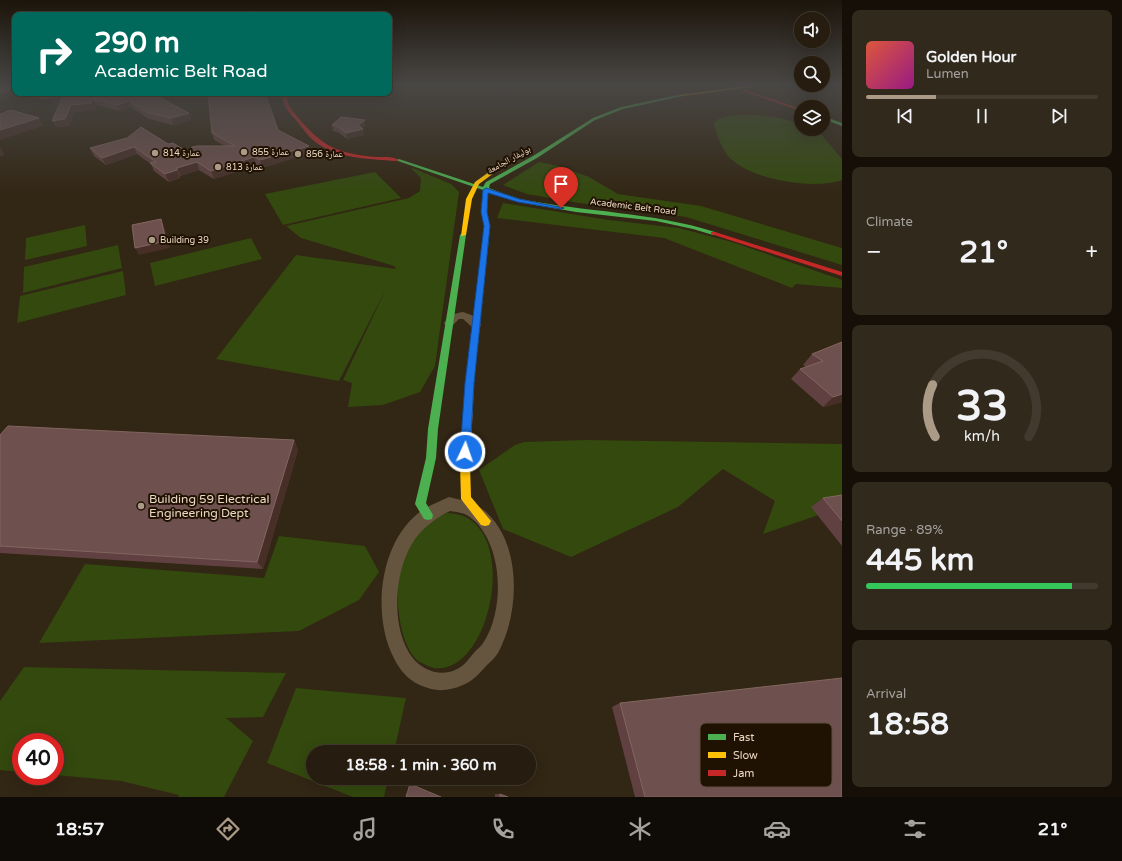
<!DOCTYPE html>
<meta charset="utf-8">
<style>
:root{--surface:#261c0f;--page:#32291d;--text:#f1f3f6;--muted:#a4a19e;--line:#423a2f;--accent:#aa9a86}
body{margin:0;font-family:"Varela Round","Noto Naskh Arabic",sans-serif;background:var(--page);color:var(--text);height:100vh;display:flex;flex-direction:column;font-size:15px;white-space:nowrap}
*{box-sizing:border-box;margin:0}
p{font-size:13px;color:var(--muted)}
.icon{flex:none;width:22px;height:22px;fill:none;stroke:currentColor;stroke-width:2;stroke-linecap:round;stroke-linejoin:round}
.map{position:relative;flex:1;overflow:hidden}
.sheet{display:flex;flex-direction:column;gap:10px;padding:10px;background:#150f08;width:280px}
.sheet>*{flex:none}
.banner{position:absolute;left:12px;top:12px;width:380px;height:84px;border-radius:8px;box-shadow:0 4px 16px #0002,0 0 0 1px var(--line);background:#00695c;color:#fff;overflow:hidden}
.buttons{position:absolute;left:794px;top:12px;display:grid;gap:8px}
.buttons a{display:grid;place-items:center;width:36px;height:36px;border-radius:50%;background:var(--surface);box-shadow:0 4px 16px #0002,0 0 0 1px var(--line);font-size:20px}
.speed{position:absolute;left:12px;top:733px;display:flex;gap:8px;font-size:20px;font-weight:700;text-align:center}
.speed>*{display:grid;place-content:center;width:52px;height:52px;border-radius:50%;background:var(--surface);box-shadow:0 4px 16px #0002,0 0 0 1px var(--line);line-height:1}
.speed .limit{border:6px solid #d22;background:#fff;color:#111}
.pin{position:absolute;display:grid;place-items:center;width:34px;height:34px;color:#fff;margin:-41px -17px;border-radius:50% 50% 50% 0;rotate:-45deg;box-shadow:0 0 4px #0007}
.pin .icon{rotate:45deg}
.me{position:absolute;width:44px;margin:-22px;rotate:3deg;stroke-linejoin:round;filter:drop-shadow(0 0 3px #0008)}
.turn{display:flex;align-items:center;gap:14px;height:84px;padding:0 16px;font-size:18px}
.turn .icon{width:52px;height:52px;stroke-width:2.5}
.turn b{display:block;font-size:28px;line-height:34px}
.big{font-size:30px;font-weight:700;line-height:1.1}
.sheet .card{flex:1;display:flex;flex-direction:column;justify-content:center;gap:6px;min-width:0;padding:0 14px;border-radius:8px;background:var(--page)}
.sheet .dial{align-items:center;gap:0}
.dial svg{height:104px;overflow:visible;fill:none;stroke:var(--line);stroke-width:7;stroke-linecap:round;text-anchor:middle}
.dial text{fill:var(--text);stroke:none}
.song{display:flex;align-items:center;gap:12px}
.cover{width:48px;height:48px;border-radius:6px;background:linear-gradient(135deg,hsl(10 70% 55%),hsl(310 70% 35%))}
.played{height:4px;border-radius:2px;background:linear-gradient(90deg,var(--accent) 30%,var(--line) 30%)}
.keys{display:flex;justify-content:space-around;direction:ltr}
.heat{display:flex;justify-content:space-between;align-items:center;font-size:22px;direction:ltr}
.charge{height:6px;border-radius:3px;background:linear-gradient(90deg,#34c759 89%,var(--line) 0)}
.trip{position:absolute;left:306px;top:745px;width:230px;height:40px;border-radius:20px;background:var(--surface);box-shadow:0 4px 16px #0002,0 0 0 1px var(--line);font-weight:700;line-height:40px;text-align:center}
.menu{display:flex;height:64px;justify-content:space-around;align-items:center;background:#0f0b06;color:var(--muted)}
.menu .icon{width:28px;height:28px}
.menu .current{color:var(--accent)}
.menu b{font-size:18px;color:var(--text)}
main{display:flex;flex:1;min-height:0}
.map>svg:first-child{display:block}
</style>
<main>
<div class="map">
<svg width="842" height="797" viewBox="0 0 842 797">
<rect width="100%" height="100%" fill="#322614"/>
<g fill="#33490e">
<path d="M 738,115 C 760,114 781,117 801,124 L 801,129 L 813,129 L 820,133 L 842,159 L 842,180 C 814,190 753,180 731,159 C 723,152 716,134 714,123 C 719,116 730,116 738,115 Z"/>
<path d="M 539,162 L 559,166 L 589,177 L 618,194 L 701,206 L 842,248 L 842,265 L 686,217 L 579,203 L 527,194 L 503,185 Z"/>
<path d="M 410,167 L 451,184 L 459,192 L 435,366 L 420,392 L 383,405 L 348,407 L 352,383 L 343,380 L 386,289 L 339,381 L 216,359 L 296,255 L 396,269 L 394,266 L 301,238 L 286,226 L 409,198 L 420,191 L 421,178 Z"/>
<path d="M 375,172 L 401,198 L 283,225 L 265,194 Z"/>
<path d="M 503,203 L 609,220 L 679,228 L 732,242 L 842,280 L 842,288 L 796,284 L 792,288 L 664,238 L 497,218 Z"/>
<path d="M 85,225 L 87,246 L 25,260 L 26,238 Z"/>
<path d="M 251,238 L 262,259 L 155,286 L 150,263 Z"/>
<path d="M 118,245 L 122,268 L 23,293 L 24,267 Z"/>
<path d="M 123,271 L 126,295 L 17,323 L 20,296 Z"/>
<path d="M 586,440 L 842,444 L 842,507 L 763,534 L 775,501 L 723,469 L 678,507 L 571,557 L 503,529 L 479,470 L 515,445 L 524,442 Z"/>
<path d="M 447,513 C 524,514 493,677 434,668 C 430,667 426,665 422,663 C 413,660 405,643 403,634 C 390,588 399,533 447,513 Z"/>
<path d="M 279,536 L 365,546 L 379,572 L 359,600 L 299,631 L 39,643 L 85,564 L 264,578 Z"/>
<path d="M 24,667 L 286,673 L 263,717 L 226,718 L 253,741 L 224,797 L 178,797 L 179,795 L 121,781 L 55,775 L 55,742 L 21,742 L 21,772 L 0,770 L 0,701 Z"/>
<path d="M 296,688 L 406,698 L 394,752 L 313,752 L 313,778 L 388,778 L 384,797 L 353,797 L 267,763 Z"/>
</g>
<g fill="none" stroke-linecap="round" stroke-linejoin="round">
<g fill="#65553e" fill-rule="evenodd">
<path d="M 463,312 L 474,316 L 481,325 L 480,327 L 472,327 L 463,319 L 459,319 L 453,325 L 445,325 L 444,323 C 449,316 455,313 463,312 Z"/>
<path d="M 449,497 C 459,500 472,501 481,508 C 522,538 521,611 498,653 C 495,658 490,662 486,666 C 479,674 473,681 463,685 C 451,690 440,692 428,688 C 408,682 399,670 391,652 C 372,608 381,537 424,509 C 432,504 441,501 449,497 ZM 450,511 C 457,512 465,513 470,517 C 503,542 505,607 485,640 C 482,646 477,649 473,654 C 468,660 463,667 455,670 C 440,677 422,670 412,657 C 389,626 394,563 419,534 C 428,524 438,517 450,511 Z"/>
</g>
<g fill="#4caf50" fill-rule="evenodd">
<path d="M 682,94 L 683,96 L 623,109 L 595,120 L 537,158 L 490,184 L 489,188 C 499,192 510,196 520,199 C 585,212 652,212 715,232 L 716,233 L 713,235 L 693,229 L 656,221 L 576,212 L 518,202 L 488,192 L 487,212 L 490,226 L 487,256 L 484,258 L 481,256 L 484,226 L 481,212 L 483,190 L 395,160 L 399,159 L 483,187 L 486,182 L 533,156 L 593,118 L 621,107 Z"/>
<path d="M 823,116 L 842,123 L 842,126 L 823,119 Z"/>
<path d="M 463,233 L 466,235 L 438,429 L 436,458 L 426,503 L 433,515 L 432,519 L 428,520 L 424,519 L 415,504 L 426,458 L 428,429 L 460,235 Z"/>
</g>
<g fill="#ffc107" fill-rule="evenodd">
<path d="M 762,84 L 776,84 L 682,96 L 680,95 Z"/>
<path d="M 489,172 L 494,173 L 479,184 L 472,199 L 466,235 L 461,236 L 466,199 L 475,182 Z"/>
<path d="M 484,254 L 487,256 L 474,383 L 470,464 L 471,497 L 491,521 L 489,525 L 485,526 L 481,525 L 461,499 L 460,464 L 466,383 L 481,256 Z"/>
</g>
<g fill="#c62828" fill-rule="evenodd">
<path d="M 743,89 L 801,109 L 801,111 L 742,91 Z"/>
<path d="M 283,93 L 287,93 C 286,105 293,111 300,120 C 325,148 338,153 375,157 C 383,157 393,156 399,160 L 397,161 C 369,159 337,159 314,141 C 307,135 302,127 296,120 C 288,112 282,105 283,93 Z"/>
<path d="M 711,232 L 715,232 L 842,272 L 842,276 L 711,234 Z"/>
</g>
</g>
<g fill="#604040">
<path d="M 37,93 L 148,93 L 189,113 L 191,120 L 173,125 L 149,119 L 131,107 L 120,111 L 96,105 L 95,109 L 74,112 L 69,126 L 56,127 L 60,103 L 55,104 L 52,99 L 40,99 Z"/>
<path d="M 332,125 L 365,126 L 362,128 L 363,129 L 364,135 L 347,139 L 338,132 L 333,131 Z"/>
<path d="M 278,130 L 310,153 L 262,168 L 256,165 L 214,179 L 199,170 L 180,176 L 180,178 L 169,182 L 154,171 L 151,164 L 137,154 L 106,165 L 94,156 L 90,148 L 168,144 L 188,152 L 225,146 L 214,140 L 212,133 Z"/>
<path d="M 842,342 L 842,402 L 823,407 L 791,379 L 800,369 L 806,367 L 803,365 L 812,354 Z"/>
<path d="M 0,435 L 294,440 L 298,450 L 263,569 L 0,553 Z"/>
<path d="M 842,495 L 842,546 L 811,507 L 823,498 Z"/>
<path d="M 620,703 L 842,797 L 635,797 L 612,707 Z"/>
<path d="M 495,794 L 500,794 L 508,797 L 495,797 Z"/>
</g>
<g fill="#472f28">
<path d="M 15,88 L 15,93 L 20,93 L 0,100 L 0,93 Z"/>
<path d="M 63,96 L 67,103 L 55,104 L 52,97 Z"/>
<path d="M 93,99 L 96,105 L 95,109 L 74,112 L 69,126 L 56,127 L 52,121 L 71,105 Z"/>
<path d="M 129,101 L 131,107 L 120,111 L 117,105 Z"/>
<path d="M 189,113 L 191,120 L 173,125 L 171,118 Z"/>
<path d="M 39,118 L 43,126 L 0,140 L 0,130 Z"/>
<path d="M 365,120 L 365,126 L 361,129 L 363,129 L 364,135 L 347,139 L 346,133 L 358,125 Z"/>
<path d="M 309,146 L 310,153 L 262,168 L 260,160 Z"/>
<path d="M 0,147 L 5,155 L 0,157 Z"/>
<path d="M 134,147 L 137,154 L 106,165 L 102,158 Z"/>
<path d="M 254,157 L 256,165 L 214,179 L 211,171 Z"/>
<path d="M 197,162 L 199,170 L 180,176 L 177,168 Z"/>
<path d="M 177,170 L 180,178 L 169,182 L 165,174 Z"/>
<path d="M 161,219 L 164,226 L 170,248 L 139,255 L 135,248 Z"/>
<path d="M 842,394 L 842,402 L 823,407 L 833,397 Z"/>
<path d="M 294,440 L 298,450 L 263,569 L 257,562 Z"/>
</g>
<g fill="#6e514e" stroke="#826660">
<path d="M 0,84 L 15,84 L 15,88 L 0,93 Z"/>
<path d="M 54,93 L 148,93 L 153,94 L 189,113 L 171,118 L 146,112 L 129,101 L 117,105 L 93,99 L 91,103 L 71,105 L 65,119 L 52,121 L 63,96 L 52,97 Z"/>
<path d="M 208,93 L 265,93 L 278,130 L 309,146 L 260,160 L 254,157 L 211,171 L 197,162 L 177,168 L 177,170 L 165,174 L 150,163 L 156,162 L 134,147 L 102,158 L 90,148 L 127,138 L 141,127 L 168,144 L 173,143 L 188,152 L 192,147 L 197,146 L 235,146 L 212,133 Z"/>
<path d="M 11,110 L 39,118 L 0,130 L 0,114 Z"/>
<path d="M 341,117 L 365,120 L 358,125 L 363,129 L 346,133 L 337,126 L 332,125 Z"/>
<path d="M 161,219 L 166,241 L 135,248 L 132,225 Z"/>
<path d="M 842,342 L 842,394 L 833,397 L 800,369 L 823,361 L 812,354 Z"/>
<path d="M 8,426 L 294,440 L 257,562 L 0,546 L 0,435 Z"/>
<path d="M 842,495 L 842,521 L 823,498 Z"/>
<path d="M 842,678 L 842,797 L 645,797 L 620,703 Z"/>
<path d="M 410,784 L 441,797 L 406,797 Z"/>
<path d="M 500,794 L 508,797 L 500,797 Z"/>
</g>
<linearGradient id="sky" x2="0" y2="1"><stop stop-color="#1c150b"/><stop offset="0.43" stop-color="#494745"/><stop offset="1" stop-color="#494745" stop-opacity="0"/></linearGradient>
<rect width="842" height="196" fill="url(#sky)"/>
<path fill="#1a73e8" stroke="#114b97" d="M 486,188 L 519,199 L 564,208 L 561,209 L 518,202 L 488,193 L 487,212 L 490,226 L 474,383 L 470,452 L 468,455 L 465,456 L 461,455 L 460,452 L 465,383 L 484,226 L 481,212 L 483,190 Z"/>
<g fill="#aa9a86" stroke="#201203" stroke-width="1.5">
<circle cx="244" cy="152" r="4"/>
<circle cx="155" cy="153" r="4"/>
<circle cx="298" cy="154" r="4"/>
<circle cx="218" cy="167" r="4"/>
<circle cx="152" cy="240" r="4"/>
<circle cx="141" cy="506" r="4"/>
</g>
<g text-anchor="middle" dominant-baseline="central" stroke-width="4" stroke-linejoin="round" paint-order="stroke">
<g font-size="9" fill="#ebd8c3" stroke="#201203" text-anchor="start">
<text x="252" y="152">عمارة 855</text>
<text x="163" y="153">عمارة 814</text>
<text x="306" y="154">عمارة 856</text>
<text x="226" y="167">عمارة 813</text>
<text x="160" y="240">Building 39</text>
</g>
<g font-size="9" fill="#ebd8c3" stroke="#201203">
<text transform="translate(509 160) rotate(-29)">بوليفار الجامعة</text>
<text transform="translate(633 207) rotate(7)">Academic Belt Road</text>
</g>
<g font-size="12" fill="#ebd8c3" stroke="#201203" text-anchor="start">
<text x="149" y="499">Building 59 Electrical<tspan x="149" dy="14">Engineering Dept</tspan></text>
</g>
</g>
<rect x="700" y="723" width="132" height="64" rx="6" fill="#201203" stroke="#5d4d3d" stroke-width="1"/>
<rect x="708" y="734" width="18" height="6" fill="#4caf50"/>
<rect x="708" y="752" width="18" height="6" fill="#ffc107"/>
<rect x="708" y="770" width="18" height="6" fill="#c62828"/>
<g font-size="11" fill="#ebd8c3">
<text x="733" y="741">Fast</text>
<text x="733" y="759">Slow</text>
<text x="733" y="777">Jam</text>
</g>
</svg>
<div class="buttons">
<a><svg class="icon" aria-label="sound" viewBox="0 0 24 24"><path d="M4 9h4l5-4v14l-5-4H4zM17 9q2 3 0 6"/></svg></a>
<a><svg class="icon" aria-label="search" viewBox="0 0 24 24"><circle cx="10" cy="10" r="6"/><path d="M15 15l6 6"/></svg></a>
<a><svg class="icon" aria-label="layers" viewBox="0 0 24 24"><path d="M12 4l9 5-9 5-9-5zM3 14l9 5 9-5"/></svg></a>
</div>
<div class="speed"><div class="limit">40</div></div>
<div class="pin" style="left:561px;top:208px;background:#d93025"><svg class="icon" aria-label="arrive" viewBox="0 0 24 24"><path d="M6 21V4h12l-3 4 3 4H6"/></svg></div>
<svg class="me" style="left:465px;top:452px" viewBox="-20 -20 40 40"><circle r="17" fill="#1a73e8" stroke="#fff" stroke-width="3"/><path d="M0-11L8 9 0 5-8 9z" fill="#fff"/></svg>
<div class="trip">18:58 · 1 min · 360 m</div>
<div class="banner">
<div class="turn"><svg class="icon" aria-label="right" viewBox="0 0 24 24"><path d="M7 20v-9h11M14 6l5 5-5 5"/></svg><div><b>290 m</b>Academic Belt Road</div></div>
</div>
</div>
<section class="sheet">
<div class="card">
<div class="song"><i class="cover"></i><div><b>Golden Hour</b><p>Lumen</p></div></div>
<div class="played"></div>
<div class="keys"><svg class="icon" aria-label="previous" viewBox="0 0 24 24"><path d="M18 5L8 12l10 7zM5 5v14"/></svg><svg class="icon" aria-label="pause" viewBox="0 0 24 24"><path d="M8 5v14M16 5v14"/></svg><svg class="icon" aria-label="next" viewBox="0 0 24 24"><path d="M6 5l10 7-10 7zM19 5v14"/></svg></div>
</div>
<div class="card"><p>Climate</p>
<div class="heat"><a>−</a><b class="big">21°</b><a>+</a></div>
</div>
<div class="card dial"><svg viewBox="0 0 100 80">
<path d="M14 69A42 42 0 1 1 86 69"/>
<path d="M14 69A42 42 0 0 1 12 29" stroke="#aa9a86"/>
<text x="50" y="56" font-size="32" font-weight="700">33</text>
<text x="50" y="72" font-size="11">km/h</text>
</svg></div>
<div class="card"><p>Range · 89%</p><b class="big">445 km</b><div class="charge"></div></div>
<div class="card"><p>Arrival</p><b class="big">18:58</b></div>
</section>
</main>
<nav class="menu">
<b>18:57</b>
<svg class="icon current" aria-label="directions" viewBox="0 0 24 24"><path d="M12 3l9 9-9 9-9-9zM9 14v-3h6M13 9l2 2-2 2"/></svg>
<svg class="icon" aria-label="music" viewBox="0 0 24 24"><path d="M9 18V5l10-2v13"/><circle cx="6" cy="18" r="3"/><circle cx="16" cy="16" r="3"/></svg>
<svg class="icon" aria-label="phone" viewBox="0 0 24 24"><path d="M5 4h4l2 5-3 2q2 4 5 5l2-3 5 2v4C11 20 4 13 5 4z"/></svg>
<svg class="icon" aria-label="climate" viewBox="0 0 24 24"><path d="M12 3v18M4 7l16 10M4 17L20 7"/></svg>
<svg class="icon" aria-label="car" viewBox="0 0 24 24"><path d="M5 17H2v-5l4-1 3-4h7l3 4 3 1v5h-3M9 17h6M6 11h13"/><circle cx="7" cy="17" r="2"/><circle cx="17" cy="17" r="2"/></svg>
<svg class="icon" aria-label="filters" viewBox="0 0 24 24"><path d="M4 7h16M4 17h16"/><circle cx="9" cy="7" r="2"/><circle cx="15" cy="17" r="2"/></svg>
<b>21°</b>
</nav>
